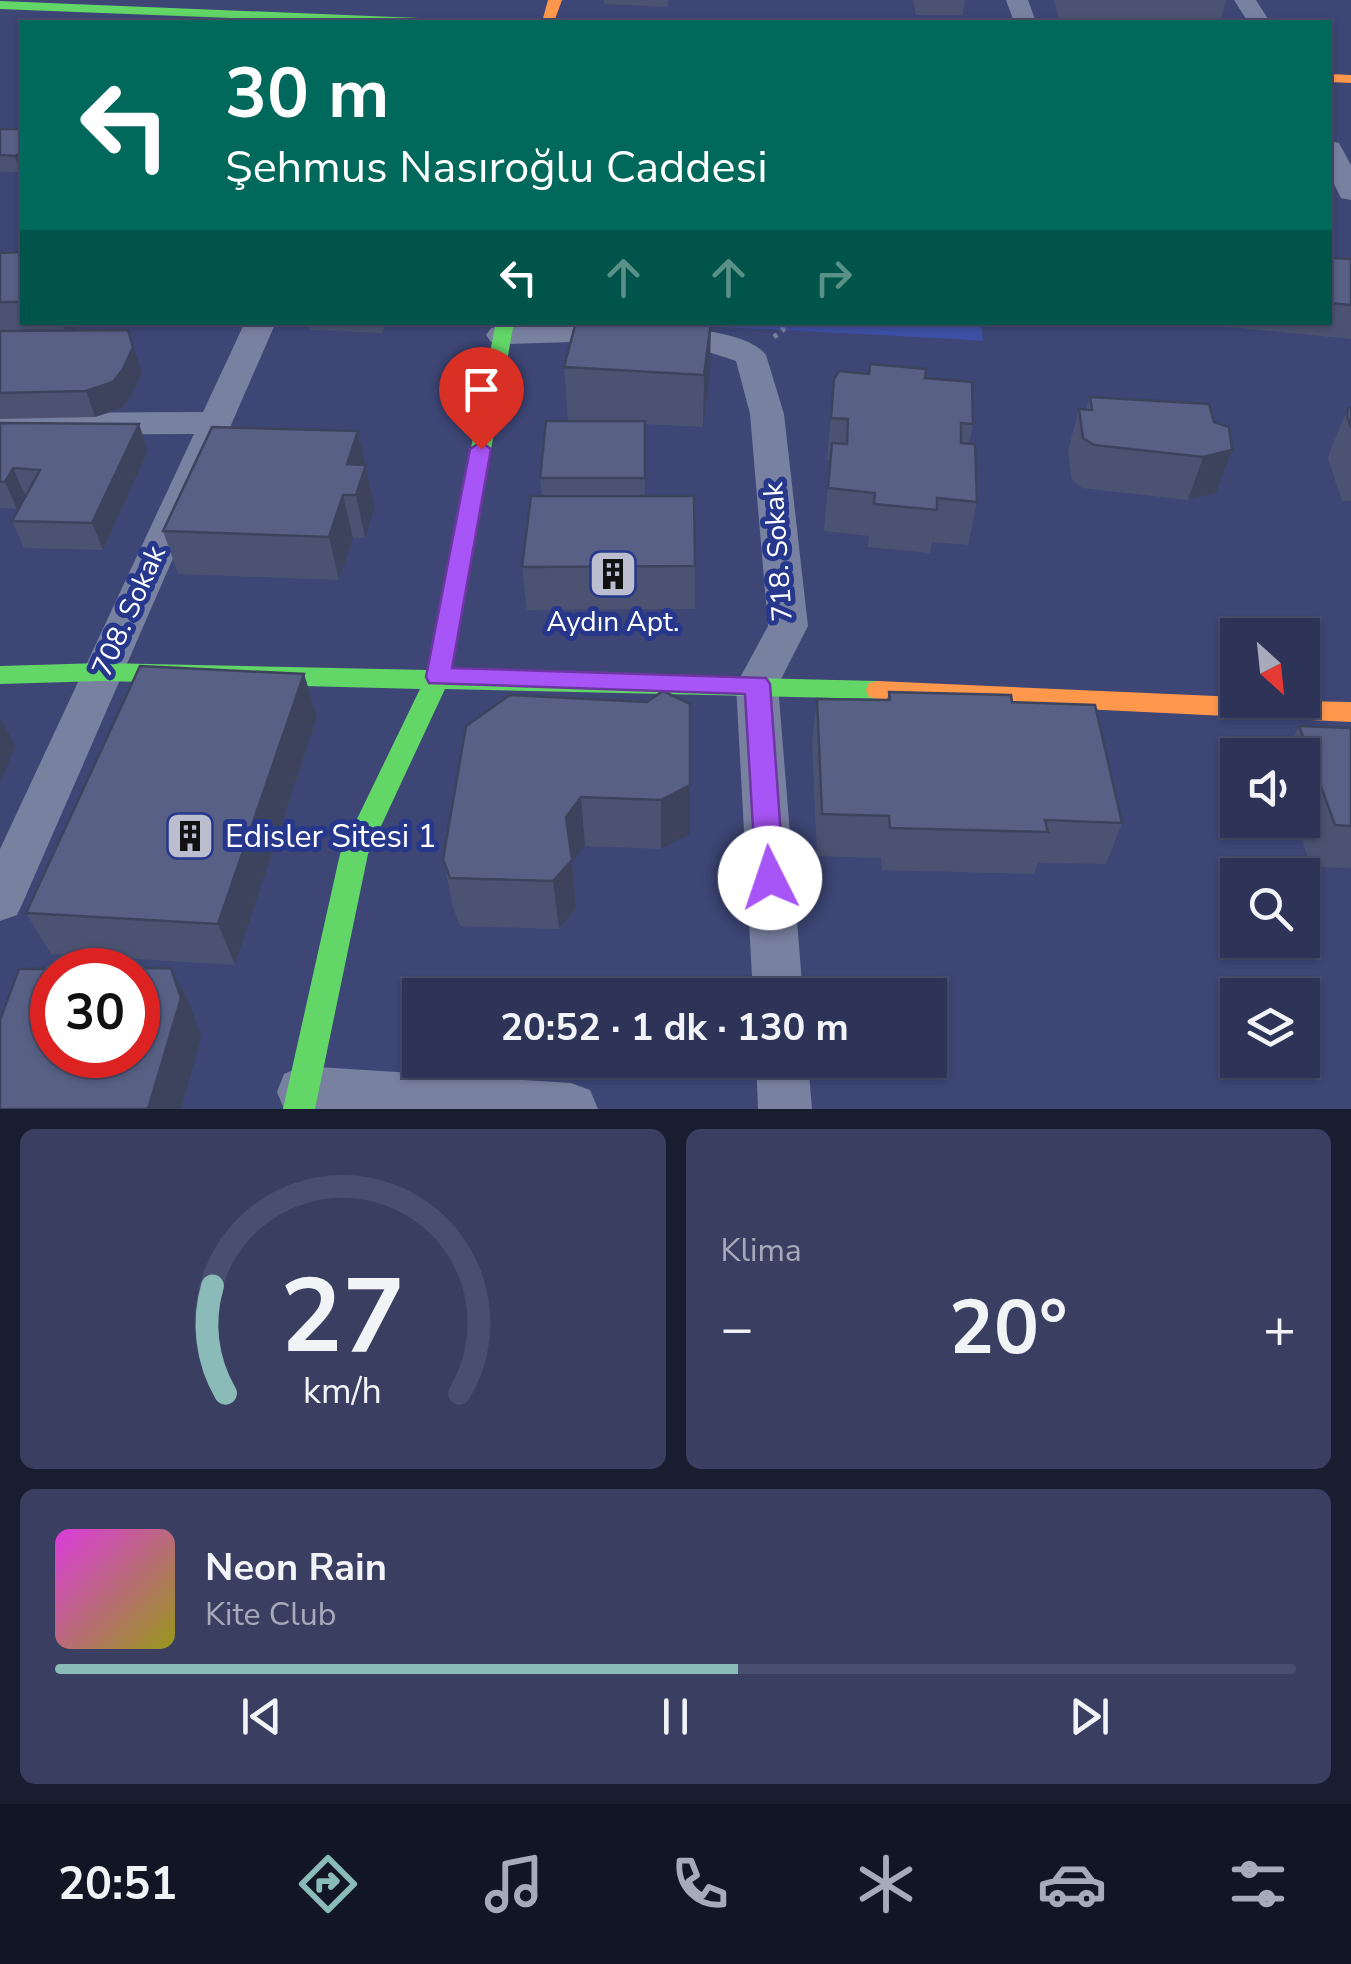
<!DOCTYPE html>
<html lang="tr">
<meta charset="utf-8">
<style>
:root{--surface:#2e3458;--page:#3a3f61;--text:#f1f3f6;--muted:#a7aaba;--line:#494f6e;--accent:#8bbbb9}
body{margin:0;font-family:"Nunito Sans",sans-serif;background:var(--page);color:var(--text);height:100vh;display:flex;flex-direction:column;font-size:38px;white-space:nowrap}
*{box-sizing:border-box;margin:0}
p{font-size:32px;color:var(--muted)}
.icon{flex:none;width:55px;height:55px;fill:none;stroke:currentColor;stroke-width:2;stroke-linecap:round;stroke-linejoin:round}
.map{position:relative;height:1109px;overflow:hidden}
.details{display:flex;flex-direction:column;gap:20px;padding:20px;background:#191d30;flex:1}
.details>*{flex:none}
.banner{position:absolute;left:20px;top:20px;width:1312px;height:305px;border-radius:0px;box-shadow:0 2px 8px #0004,0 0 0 2px var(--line);background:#00695c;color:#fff;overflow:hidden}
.needle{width:65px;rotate:153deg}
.fabs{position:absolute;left:1220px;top:618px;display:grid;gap:20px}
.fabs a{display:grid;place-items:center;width:100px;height:100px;border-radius:0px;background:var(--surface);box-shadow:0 2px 8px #0004,0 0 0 2px var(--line);font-size:50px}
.speed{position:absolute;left:30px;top:948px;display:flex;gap:20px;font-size:50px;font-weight:700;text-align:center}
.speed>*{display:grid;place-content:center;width:130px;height:130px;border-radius:50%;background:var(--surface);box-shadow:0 2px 8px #0004,0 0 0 2px var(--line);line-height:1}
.speed .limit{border:15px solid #d22;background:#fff;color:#111}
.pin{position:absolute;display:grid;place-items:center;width:85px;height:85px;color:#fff;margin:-102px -42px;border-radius:50% 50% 50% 0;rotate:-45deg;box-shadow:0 0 10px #0007}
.pin .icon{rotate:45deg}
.me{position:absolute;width:110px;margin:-55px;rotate:356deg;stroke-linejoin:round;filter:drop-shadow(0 0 8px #0008)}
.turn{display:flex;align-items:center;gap:35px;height:210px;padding:0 40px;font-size:45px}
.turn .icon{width:130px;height:130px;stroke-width:2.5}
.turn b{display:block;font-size:70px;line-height:85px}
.lanes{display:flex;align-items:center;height:95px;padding:0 40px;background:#0003;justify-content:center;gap:50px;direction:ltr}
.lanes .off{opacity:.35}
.big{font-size:75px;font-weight:700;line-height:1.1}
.details .widget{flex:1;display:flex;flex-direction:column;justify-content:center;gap:15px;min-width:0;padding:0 35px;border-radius:15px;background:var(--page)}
.details .dial{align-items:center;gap:0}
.dial svg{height:260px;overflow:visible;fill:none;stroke:var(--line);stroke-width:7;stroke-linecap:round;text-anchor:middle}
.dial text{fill:var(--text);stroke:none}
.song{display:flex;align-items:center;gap:30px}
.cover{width:120px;height:120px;border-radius:15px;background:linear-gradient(135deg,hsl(300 70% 55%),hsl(60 70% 35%))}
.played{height:10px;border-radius:5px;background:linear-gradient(90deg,var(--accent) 55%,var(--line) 55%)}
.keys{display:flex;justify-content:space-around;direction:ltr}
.heat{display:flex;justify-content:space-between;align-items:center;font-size:55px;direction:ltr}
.details .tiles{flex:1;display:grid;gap:20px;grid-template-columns:1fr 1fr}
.widget:last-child{grid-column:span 2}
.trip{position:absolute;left:402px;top:978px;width:545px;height:100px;border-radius:0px;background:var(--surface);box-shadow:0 2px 8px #0004,0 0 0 2px var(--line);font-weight:700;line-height:100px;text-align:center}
.menu{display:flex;height:160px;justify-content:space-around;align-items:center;background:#121523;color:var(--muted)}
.menu .icon{width:70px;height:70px}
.menu .active{color:var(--accent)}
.menu b{font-size:45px;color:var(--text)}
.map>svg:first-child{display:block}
</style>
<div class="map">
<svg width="1351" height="1109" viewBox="0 0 1351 1109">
<rect width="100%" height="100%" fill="#3d4675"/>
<path fill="#3e50a3" d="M 643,323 L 981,323 L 983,341 L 956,339 Z"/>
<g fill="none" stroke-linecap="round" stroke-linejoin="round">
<path stroke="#7981a1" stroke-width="5" stroke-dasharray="4 6" stroke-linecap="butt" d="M 774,337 L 783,330 L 784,322"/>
<g fill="#7981a1" fill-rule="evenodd">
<path d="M 1006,0 L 1028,0 L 1036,22 L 1014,22 Z"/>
<path d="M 1234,0 L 1256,0 L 1270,22 L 1248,22 Z"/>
<path d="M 1330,141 L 1339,143 L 1351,165 L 1351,200 L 1341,198 L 1330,176 Z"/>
<path d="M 245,322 L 276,322 L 24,900 L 17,915 L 0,921 L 0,849 L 194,434 L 0,435 L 0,413 L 203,412 Z"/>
<path d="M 596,323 C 631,323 745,325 766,355 L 784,414 L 808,626 L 778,685 L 803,995 L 753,995 L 736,685 L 768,626 L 750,414 L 736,361 C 661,332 580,343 502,344 L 491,342 L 486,335 L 491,328 L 502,326 Z"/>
<path d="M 756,1060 L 808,1060 L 812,1109 L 758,1109 Z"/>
<path d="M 303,1066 L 571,1083 L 590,1090 L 598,1109 L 284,1109 L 277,1092 L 284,1074 Z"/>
</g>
<g fill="#63d668" fill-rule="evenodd">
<path d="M 0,1 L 419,18 L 426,22 L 332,22 L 0,9 Z"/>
<path d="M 496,322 L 514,322 L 451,671 L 878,681 L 887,683 L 890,690 L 887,697 L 878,699 L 445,689 L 368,854 L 315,1109 L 283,1109 L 340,854 L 420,689 L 102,681 L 0,684 L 0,666 L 102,663 L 427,670 Z"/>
</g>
<g fill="#ff974d" fill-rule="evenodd">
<path d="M 548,0 L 562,0 L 554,22 L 542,22 Z"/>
<path d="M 1330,74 L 1351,75 L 1351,83 L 1330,82 Z"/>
<path d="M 878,681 L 1238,697 L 1238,700 L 1351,702 L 1351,722 L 878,699 L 869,697 L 866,690 L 869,683 Z"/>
</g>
</g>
<g fill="#4c5372">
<path d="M 604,0 L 669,0 L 667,7 L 604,4 Z"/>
<path d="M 913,0 L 965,0 L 963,15 L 916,15 Z"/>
<path d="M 1054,0 L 1226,0 L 1220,22 L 1060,22 Z"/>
<rect x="0" y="129" width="22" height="43"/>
<path d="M 22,252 L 22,322 L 79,322 L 75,330 L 142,373 L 132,395 L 122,408 L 95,417 L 0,419 L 0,253 Z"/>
<path d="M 1330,258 L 1351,259 L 1351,339 L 1177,322 L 1330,322 Z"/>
<path d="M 309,322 L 406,322 L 404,326 L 385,326 L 382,333 L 311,330 Z"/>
<path d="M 564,367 L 710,373 L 703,427 L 645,424 L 645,496 L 695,566 L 695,609 L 527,610 L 522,567 L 542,496 L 540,478 L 590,421 L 568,420 Z"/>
<path d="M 925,378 L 973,424 L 969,444 L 977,502 L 968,545 L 932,542 L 930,553 L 868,547 L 869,536 L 824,531 L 830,461 L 827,460 L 834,379 Z"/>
<path d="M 1090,397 L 1214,422 L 1232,450 L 1216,493 L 1188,500 L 1082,488 L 1072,480 L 1068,451 L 1079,409 L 1086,409 Z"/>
<path d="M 1348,408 L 1351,408 L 1351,501 L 1342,501 L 1328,459 L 1330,451 Z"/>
<path d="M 0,423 L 148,451 L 103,550 L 24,548 L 12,521 L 26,495 L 25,495 L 17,509 L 0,508 Z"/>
<path d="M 358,431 L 375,508 L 365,538 L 353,538 L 339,580 L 178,574 L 163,531 Z"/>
<path d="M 304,674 L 317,717 L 235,965 L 51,954 L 26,913 Z"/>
<path d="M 889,692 L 1012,702 L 1122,823 L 1106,864 L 1038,863 L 1034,874 L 882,870 L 881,858 L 817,856 L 812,742 L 817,699 L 887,700 Z"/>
<path d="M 647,702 L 690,834 L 661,849 L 585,846 L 572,863 L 576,908 L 559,929 L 460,926 L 453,907 L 443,859 Z"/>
<path d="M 1299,726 L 1351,728 L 1351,868 L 1311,867 L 1295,820 L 1302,820 L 1302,755 L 1285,755 Z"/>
</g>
<g fill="#3e435d">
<path d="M 22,153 L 22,172 L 21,172 L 15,156 Z"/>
<path d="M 61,322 L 79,322 L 69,343 Z"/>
<path d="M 711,322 L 710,373 L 703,427 L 704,375 Z"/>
<path d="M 128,330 L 142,373 L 132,395 L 122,408 L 95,417 L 86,391 Z"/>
<path d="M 139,424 L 148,451 L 103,550 L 92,523 Z"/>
<path d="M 358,431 L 375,508 L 365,538 L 356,495 L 347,464 Z"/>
<path d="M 1232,450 L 1216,493 L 1188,500 L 1203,457 Z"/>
<path d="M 13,468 L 25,495 L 17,509 L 5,482 Z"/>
<path d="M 343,495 L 353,538 L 339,580 L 329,537 Z"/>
<path d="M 304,674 L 317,717 L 235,965 L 218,924 Z"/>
<path d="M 1,719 L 15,746 L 0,784 L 0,722 Z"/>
<path d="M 690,785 L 690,834 L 661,849 L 661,800 Z"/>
<path d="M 581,797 L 585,846 L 572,863 L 576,908 L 559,929 L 553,881 L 566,817 Z"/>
<path d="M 171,968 L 191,1007 L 201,1037 L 181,1109 L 148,1109 Z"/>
</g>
<g fill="#586085" stroke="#3e435d" stroke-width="2.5" fill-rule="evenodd">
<path d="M 0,129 L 22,129 L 22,153 L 15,156 L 0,155 Z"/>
<path d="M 22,252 L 22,302 L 0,302 L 0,253 Z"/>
<path d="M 1330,258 L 1351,259 L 1351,305 L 1330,303 Z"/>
<path d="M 576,322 L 711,322 L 704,375 L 564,367 Z"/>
<path d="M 128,330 L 133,347 L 123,369 L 113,382 L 86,391 L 0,393 L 0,331 Z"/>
<path d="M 870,364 L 926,369 L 925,378 L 972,382 L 973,424 L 961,423 L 961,443 L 975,444 L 977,502 L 937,498 L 937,510 L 874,504 L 875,493 L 828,488 L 832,443 L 847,444 L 848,419 L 831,418 L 834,379 L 839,371 L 869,374 Z"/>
<path d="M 1090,397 L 1209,404 L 1214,422 L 1229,427 L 1232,450 L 1203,457 L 1094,445 L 1083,438 L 1079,409 L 1092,410 Z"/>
<path d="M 1348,408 L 1351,408 L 1351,428 L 1347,416 Z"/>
<path d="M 546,421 L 645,421 L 645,478 L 540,478 Z"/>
<path d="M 0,423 L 139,424 L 92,523 L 12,521 L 40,470 L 13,468 L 5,482 L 0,482 Z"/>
<path d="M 212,427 L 358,431 L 347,464 L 366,465 L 356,495 L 343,495 L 329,537 L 163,531 Z"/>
<path d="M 531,496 L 694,496 L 695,566 L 522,567 Z"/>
<path d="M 140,666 L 304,674 L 218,924 L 26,913 Z"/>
<path d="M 663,691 L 690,704 L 690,785 L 661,800 L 581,797 L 566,817 L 572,860 L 553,881 L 450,878 L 443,859 L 466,726 L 510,695 L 647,702 Z"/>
<path d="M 889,692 L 1011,695 L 1012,702 L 1095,705 L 1122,823 L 1045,820 L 1048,832 L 890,828 L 889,816 L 822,814 L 817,699 L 890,700 Z"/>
<path d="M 1299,726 L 1351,728 L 1351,826 L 1335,825 Z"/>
<path d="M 171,968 L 181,998 L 148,1109 L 0,1109 L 0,1020 L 19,969 ZM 52,970 L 138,970 L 138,1055 L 52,1055 Z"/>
</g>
<path fill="#a855f7" stroke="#6d37a1" stroke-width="2.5" d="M 481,442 L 491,449 L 452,668 L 766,678 L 770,684 L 784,878 L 780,887 L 770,891 L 760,887 L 756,878 L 745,694 L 429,683 L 426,677 L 470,449 Z"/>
<defs>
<g id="building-square" transform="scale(2.5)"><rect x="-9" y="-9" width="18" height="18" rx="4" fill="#bbbecf" stroke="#26378c"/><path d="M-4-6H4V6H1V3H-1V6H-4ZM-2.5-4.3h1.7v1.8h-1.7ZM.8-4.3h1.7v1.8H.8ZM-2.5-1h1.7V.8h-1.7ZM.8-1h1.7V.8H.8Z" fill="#111"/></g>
</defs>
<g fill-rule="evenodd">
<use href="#building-square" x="613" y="574"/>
<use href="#building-square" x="190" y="836"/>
</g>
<g text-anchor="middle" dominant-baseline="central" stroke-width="10" stroke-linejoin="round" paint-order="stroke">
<g font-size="28" fill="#fff" stroke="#26378c">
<text transform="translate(778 552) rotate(-94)">718. Sokak</text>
<text transform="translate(129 611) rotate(-66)">708. Sokak</text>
</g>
<g font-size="28" fill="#fff" stroke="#26378c">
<text x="613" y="622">Aydın Apt.</text>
</g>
<g font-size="32" fill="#fff" stroke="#26378c" text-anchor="start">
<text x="225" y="836">Edisler Sitesi 1</text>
</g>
</g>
</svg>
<div class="fabs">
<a><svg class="needle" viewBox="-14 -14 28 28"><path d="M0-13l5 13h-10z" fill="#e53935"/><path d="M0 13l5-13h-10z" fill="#a7aaba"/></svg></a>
<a><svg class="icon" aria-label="sound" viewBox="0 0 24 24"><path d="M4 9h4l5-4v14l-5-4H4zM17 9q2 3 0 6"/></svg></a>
<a><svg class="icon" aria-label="search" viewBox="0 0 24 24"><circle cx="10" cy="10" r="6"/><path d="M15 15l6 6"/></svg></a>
<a><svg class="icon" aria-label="layers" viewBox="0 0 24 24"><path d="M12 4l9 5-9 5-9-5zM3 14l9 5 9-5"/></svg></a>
</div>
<div class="speed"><div class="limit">30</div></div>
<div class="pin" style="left:481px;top:449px;background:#d93025"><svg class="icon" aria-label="arrive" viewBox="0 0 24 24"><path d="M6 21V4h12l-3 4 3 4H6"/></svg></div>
<svg class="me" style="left:770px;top:878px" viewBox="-20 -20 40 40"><circle r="19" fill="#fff"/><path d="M0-13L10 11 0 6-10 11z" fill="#a855f7"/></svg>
<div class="trip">20:52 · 1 dk · 130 m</div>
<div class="banner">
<div class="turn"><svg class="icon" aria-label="left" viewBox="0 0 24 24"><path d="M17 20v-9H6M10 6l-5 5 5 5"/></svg><div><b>30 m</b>Şehmus Nasıroğlu Caddesi</div></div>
<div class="lanes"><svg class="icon" aria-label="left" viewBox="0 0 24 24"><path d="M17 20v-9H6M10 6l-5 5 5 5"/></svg><svg class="icon off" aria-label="ahead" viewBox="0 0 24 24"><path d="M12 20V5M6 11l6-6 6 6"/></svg><svg class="icon off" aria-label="ahead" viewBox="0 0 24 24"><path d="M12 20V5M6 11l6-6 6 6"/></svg><svg class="icon off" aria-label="right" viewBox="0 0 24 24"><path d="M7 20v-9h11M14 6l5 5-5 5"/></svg></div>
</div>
</div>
<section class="details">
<div class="tiles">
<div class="widget dial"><svg viewBox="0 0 100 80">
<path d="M14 69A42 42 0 1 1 86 69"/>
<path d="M14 69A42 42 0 0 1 10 36" stroke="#8bbbb9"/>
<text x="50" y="56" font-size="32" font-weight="700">27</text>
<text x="50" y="72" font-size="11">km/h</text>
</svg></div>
<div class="widget"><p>Klima</p>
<div class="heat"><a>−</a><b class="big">20°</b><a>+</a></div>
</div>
<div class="widget">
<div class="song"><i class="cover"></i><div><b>Neon Rain</b><p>Kite Club</p></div></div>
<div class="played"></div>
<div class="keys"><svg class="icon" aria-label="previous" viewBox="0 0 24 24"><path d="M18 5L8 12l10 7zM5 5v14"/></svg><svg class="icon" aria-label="pause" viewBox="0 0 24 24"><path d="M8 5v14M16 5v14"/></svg><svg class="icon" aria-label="next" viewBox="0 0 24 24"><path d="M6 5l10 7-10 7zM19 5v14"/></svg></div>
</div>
</div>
</section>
<nav class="menu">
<b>20:51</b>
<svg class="icon active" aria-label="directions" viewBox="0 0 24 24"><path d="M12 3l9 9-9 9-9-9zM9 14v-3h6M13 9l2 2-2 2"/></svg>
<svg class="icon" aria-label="music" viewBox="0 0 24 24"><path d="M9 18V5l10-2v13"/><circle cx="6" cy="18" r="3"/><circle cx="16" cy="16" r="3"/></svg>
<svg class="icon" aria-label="phone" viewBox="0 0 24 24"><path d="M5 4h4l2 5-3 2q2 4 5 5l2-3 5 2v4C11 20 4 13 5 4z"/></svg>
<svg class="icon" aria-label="climate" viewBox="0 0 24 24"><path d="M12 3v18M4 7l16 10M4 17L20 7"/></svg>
<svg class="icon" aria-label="car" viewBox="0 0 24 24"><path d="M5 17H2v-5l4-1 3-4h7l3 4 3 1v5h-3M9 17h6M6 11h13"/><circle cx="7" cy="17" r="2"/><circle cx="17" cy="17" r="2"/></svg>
<svg class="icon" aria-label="filters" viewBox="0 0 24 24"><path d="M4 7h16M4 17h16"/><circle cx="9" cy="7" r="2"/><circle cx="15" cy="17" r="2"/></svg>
</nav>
